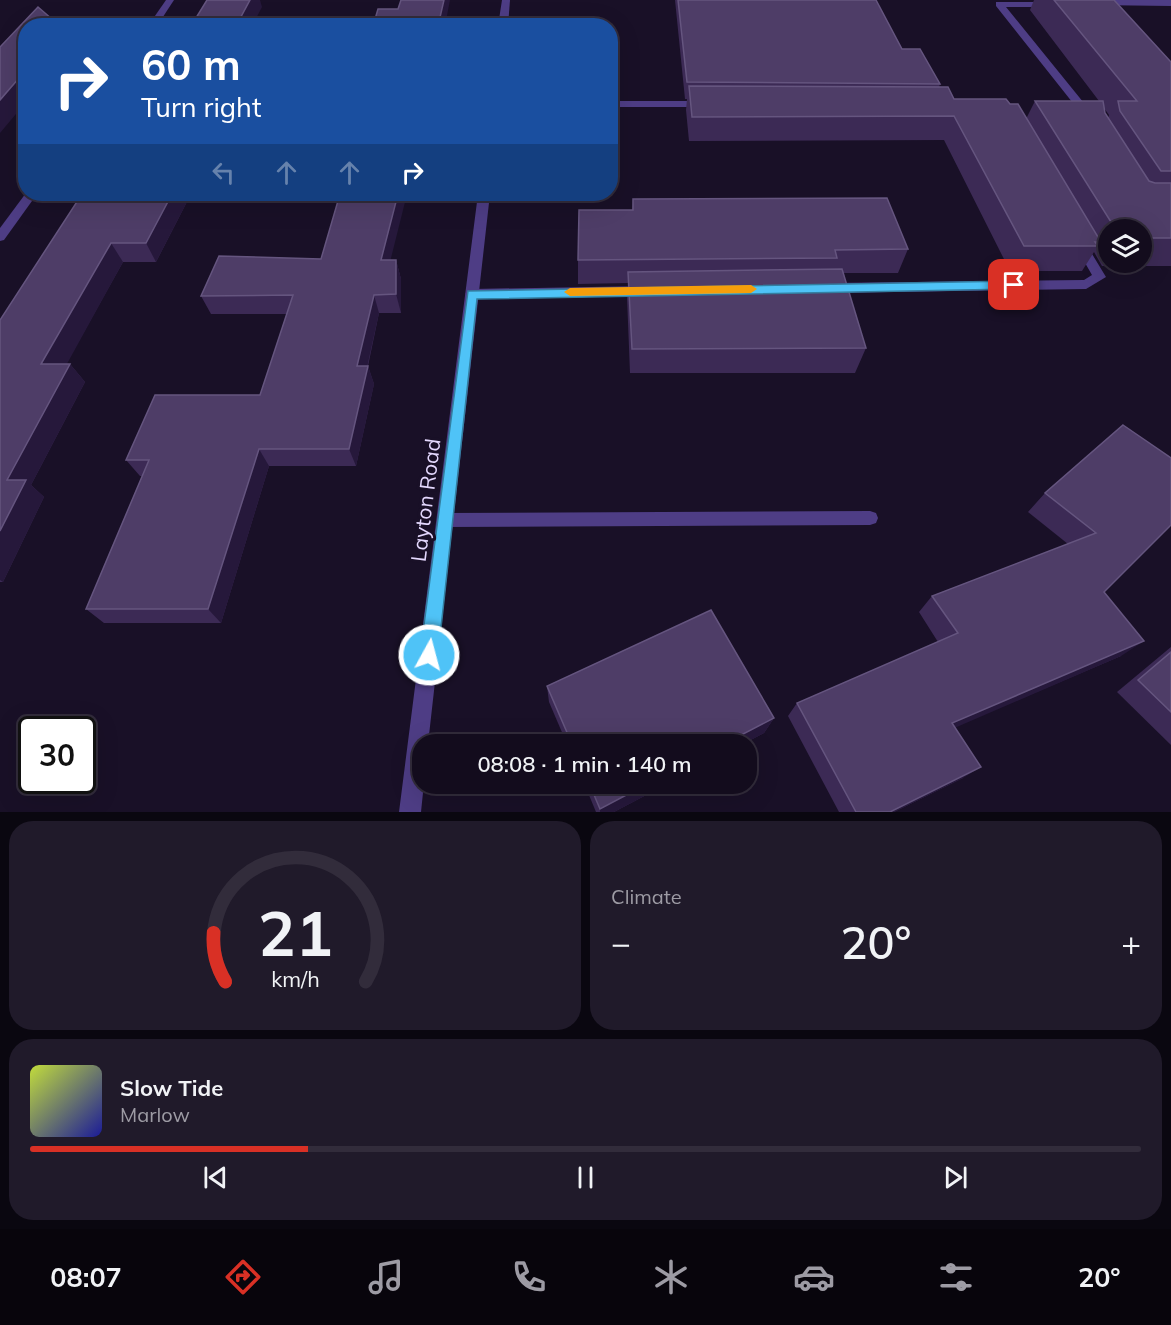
<!DOCTYPE html>
<meta charset="utf-8">
<style>
:root{--surface:#130c1d;--page:#201a2a;--text:#f1f3f6;--muted:#9d9ba4;--line:#322c3b;--accent:#d93025}
body{margin:0;font-family:Mulish,sans-serif;background:var(--page);color:var(--text);height:100vh;display:flex;flex-direction:column;font-size:22px;white-space:nowrap}
*{box-sizing:border-box;margin:0}
p{font-size:20px;color:var(--muted)}
.icon{flex:none;width:33px;height:33px;fill:none;stroke:currentColor;stroke-width:2;stroke-linecap:round;stroke-linejoin:round}
.map{position:relative;height:812px;overflow:hidden}
.details{display:flex;flex-direction:column;gap:9px;padding:9px;background:#0a0710;flex:1}
.details>*{flex:none}
.hud{position:absolute;left:18px;top:18px;width:600px;height:183px;border-radius:24px;box-shadow:0 6px 24px #0002,0 0 0 2px var(--line);background:#1a4fa0;color:#fff;overflow:hidden}
.controls{position:absolute;left:1098px;top:219px;display:grid;gap:12px}
.controls a{display:grid;place-items:center;width:54px;height:54px;border-radius:50%;background:var(--surface);box-shadow:0 6px 24px #0002,0 0 0 2px var(--line);font-size:30px}
.speed{position:absolute;left:18px;top:716px;display:flex;gap:12px;font-size:30px;font-weight:700;text-align:center}
.speed>*{display:grid;place-content:center;width:78px;height:78px;border-radius:50%;background:var(--surface);box-shadow:0 6px 24px #0002,0 0 0 2px var(--line);line-height:1}
.speed .limit{border:3px solid #111;border-radius:9px;background:#fff;color:#111}
.pin{position:absolute;display:grid;place-items:center;width:51px;height:51px;color:#fff;margin:-26px;border-radius:12px;box-shadow:0 3px 9px #0006}
.me{position:absolute;width:66px;margin:-33px;rotate:7deg;stroke-linejoin:round;filter:drop-shadow(0 0 4px #0008)}
.turn{display:flex;align-items:center;gap:21px;height:126px;padding:0 24px;font-size:27px}
.turn .icon{width:78px;height:78px;stroke-width:2.5}
.turn b{display:block;font-size:42px;line-height:51px}
.lanes{display:flex;align-items:center;height:57px;padding:0 24px;background:#0003;justify-content:center;gap:30px;direction:ltr}
.lanes .off{opacity:.35}
.big{font-size:45px;font-weight:600;line-height:1.1}
.details .tile{flex:1;display:flex;flex-direction:column;justify-content:center;gap:9px;min-width:0;padding:0 21px;border-radius:24px;background:var(--page)}
.details .dial{align-items:center;gap:0}
.dial svg{height:156px;overflow:visible;fill:none;stroke:var(--line);stroke-width:7;stroke-linecap:round;text-anchor:middle}
.dial text{fill:var(--text);stroke:none}
.song{display:flex;align-items:center;gap:18px}
.cover{width:72px;height:72px;border-radius:9px;background:linear-gradient(135deg,hsl(70 70% 55%),hsl(240 70% 35%))}
.played{height:6px;border-radius:3px;background:linear-gradient(90deg,var(--accent) 25%,var(--line) 25%)}
.keys{display:flex;justify-content:space-around;direction:ltr}
.heat{display:flex;justify-content:space-between;align-items:center;font-size:33px;direction:ltr}
.details .tiles{flex:1;display:grid;gap:9px;grid-template-columns:1fr 1fr}
.tile:last-child{grid-column:span 2}
.trip{position:absolute;left:412px;top:734px;width:345px;height:60px;border-radius:24px;background:var(--surface);box-shadow:0 6px 24px #0002,0 0 0 2px var(--line);font-weight:600;line-height:60px;text-align:center}
.tab-bar{display:flex;height:96px;justify-content:space-around;align-items:center;background:#08050c;color:var(--muted)}
.tab-bar .icon{width:42px;height:42px}
.tab-bar .current{color:var(--accent)}
.tab-bar b{font-size:27px;color:var(--text)}
.map>svg:first-child{display:block}
</style>
<div class="map">
<svg width="1171" height="812" viewBox="0 0 1171 812">
<rect width="100%" height="100%" fill="#191027"/>
<g fill="none" stroke-linecap="round" stroke-linejoin="round">
<g fill="#4e3d85" fill-rule="evenodd">
<path d="M 1097,0 L 1171,0 L 1171,6 L 1094,5 L 1094,1 Z"/>
<path d="M 996,2 L 1055,2 L 1055,6 L 1052,7 L 1006,7 L 1092,113 L 1092,117 L 1084,117 L 996,6 Z"/>
<path d="M 610,101 L 708,101 L 713,104 L 708,107 L 610,107 Z"/>
<path d="M 1079,238 L 1083,239 L 1106,277 L 1086,289 L 829,293 L 822,288 L 829,283 L 1084,280 L 1092,275 L 1073,242 Z"/>
<path d="M 646,286 L 653,291 L 646,296 L 472,299 L 465,294 L 472,289 Z"/>
<path d="M 870,511 L 876,513 L 878,518 L 876,523 L 870,525 L 445,527 L 439,525 L 437,520 L 439,515 L 445,513 Z"/>
</g>
<g fill="#4e3d85" fill-rule="evenodd">
<path d="M 166,0 L 174,0 L 157,26 L 148,26 Z"/>
<path d="M 502,0 L 510,0 L 508,26 L 498,26 Z"/>
<path d="M 26,193 L 37,194 L 4,240 L 0,241 L 0,228 Z"/>
<path d="M 478,194 L 490,194 L 428,744 L 423,744 L 424,783 L 421,812 L 399,812 Z"/>
</g>
</g>
<g fill="#3c2a55" fill-rule="evenodd">
<path d="M 675,0 L 876,0 L 902,49 L 940,84 L 939,87 L 954,99 L 1010,104 L 1026,119 L 1035,101 L 1099,101 L 1030,10 L 1034,0 L 1114,0 L 1171,62 L 1171,266 L 1102,266 L 1094,252 L 1082,271 L 1010,271 L 944,140 L 689,141 L 686,110 L 687,99 L 685,99 ZM 1104,108 L 1109,115 L 1108,118 L 1105,113 ZM 1108,230 L 1142,230 L 1142,262 L 1108,262 Z"/>
<path d="M 82,194 L 191,194 L 156,262 L 123,262 L 66,364 L 70,364 L 85,382 L 31,485 L 44,497 L 3,582 L 0,582 L 0,320 Z"/>
<path d="M 633,199 L 908,249 L 898,273 L 843,273 L 866,348 L 855,373 L 630,373 L 627,297 L 628,283 L 578,284 L 578,260 L 632,210 Z"/>
<path d="M 321,259 L 396,260 L 401,279 L 401,313 L 379,313 L 368,366 L 374,384 L 356,466 L 269,466 L 221,623 L 104,623 L 86,609 L 142,476 L 140,476 L 126,460 L 260,395 L 287,314 L 211,314 L 201,296 Z"/>
<path d="M 1123,425 L 1104,592 L 1121,656 L 954,727 L 963,778 L 894,812 L 839,812 L 788,716 L 797,703 L 938,642 L 919,612 L 932,596 L 1068,544 L 1028,512 L 1045,493 Z"/>
<path d="M 1171,647 L 1171,745 L 1117,692 Z"/>
<path d="M 547,686 L 774,718 L 764,733 L 743,744 L 567,744 L 549,702 Z"/>
<path d="M 584,783 L 669,783 L 614,812 L 596,812 Z"/>
</g>
<g fill="#26183b">
<path d="M 250,0 L 260,0 L 262,7 L 252,26 L 236,26 Z"/>
<path d="M 444,0 L 450,0 L 445,26 L 438,26 Z"/>
<path d="M 26,70 L 26,102 L 0,133 L 0,100 Z"/>
<path d="M 172,194 L 191,194 L 156,262 L 146,243 Z"/>
<path d="M 398,194 L 407,194 L 386,278 L 381,260 Z"/>
<path d="M 111,243 L 123,262 L 57,382 L 41,364 Z"/>
<path d="M 396,260 L 401,279 L 401,313 L 396,294 Z"/>
<path d="M 374,295 L 379,313 L 364,381 L 368,366 L 374,384 L 356,466 L 349,449 L 357,366 Z"/>
<path d="M 70,364 L 85,382 L 31,485 L 44,497 L 3,582 L 0,580 L 0,531 L 7,480 Z"/>
<path d="M 259,449 L 269,466 L 221,623 L 208,609 Z"/>
<path d="M 1144,641 L 1121,656 L 936,736 L 952,723 Z"/>
<path d="M 774,718 L 764,733 L 743,744 L 724,744 Z"/>
<path d="M 981,767 L 963,778 L 894,812 L 890,812 Z"/>
<path d="M 649,783 L 669,783 L 614,812 L 600,812 L 600,809 Z"/>
</g>
<g fill="#4e3d67" stroke="#65557f" stroke-width="1.5">
<path d="M 207,0 L 250,0 L 236,26 L 191,26 Z"/>
<path d="M 401,0 L 444,0 L 438,26 L 373,26 L 378,9 L 398,9 Z"/>
<path d="M 678,0 L 876,0 L 902,49 L 920,49 L 940,84 L 687,82 Z"/>
<path d="M 1054,0 L 1114,0 L 1171,62 L 1171,171 L 1161,171 L 1120,111 L 1118,101 L 1137,101 Z"/>
<path d="M 38,7 L 60,26 L 26,26 L 26,70 L 0,100 L 0,47 Z"/>
<path d="M 689,86 L 948,87 L 954,99 L 1006,99 L 1010,104 L 1018,104 L 1101,242 L 1095,242 L 1098,246 L 1024,246 L 954,116 L 692,117 Z"/>
<path d="M 1035,101 L 1103,101 L 1105,113 L 1149,181 L 1155,183 L 1171,183 L 1171,238 L 1142,238 L 1142,230 L 1116,230 Z"/>
<path d="M 82,194 L 172,194 L 146,243 L 111,243 L 41,364 L 70,364 L 7,480 L 26,480 L 0,531 L 0,320 Z"/>
<path d="M 340,194 L 398,194 L 381,260 L 396,260 L 396,294 L 374,295 L 357,366 L 368,366 L 349,449 L 259,449 L 208,609 L 86,609 L 149,460 L 126,460 L 155,395 L 260,395 L 293,295 L 201,296 L 219,256 L 321,259 Z"/>
<path d="M 887,198 L 908,249 L 835,250 L 837,258 L 578,260 L 579,210 L 633,210 L 633,199 Z"/>
<path d="M 842,269 L 866,348 L 632,349 L 628,272 Z"/>
<path d="M 1123,425 L 1171,458 L 1171,525 L 1104,592 L 1144,641 L 952,723 L 981,767 L 890,812 L 856,812 L 797,703 L 958,633 L 932,596 L 1096,533 L 1045,493 Z"/>
<path d="M 711,610 L 774,718 L 724,744 L 572,744 L 547,686 Z"/>
<path d="M 1171,652 L 1171,712 L 1138,680 Z"/>
<path d="M 589,783 L 649,783 L 600,809 Z"/>
</g>
<path fill="#4fc3f7" stroke="#337fa1" stroke-width="1.5" d="M 1014,281 L 1020,285 L 1014,289 L 477,299 L 438,655 L 435,661 L 429,663 L 423,661 L 420,655 L 468,291 Z"/>
<path fill="#f59e0b" d="M 751,285 L 757,289 L 751,293 L 570,296 L 564,292 L 570,288 Z"/>
<g text-anchor="middle" dominant-baseline="central" stroke-width="6" stroke-linejoin="round" paint-order="stroke">
<g font-size="21" fill="#e4d8fe" stroke="#191027">
<text transform="translate(425 500) rotate(-83)">Layton Road</text>
</g>
</g>
</svg>
<div class="controls">
<a><svg class="icon" aria-label="layers" viewBox="0 0 24 24"><path d="M12 4l9 5-9 5-9-5zM3 14l9 5 9-5"/></svg></a>
</div>
<div class="speed"><div class="limit">30</div></div>
<div class="pin" style="left:1014px;top:285px;background:#d93025"><svg class="icon" aria-label="arrive" viewBox="0 0 24 24"><path d="M6 21V4h12l-3 4 3 4H6"/></svg></div>
<svg class="me" style="left:429px;top:655px" viewBox="-20 -20 40 40"><circle r="17" fill="#4fc3f7" stroke="#fff" stroke-width="3"/><path d="M0-11L8 9 0 5-8 9z" fill="#fff"/></svg>
<div class="trip">08:08 · 1 min · 140 m</div>
<div class="hud">
<div class="turn"><svg class="icon" aria-label="right" viewBox="0 0 24 24"><path d="M7 20v-9h11M14 6l5 5-5 5"/></svg><div><b>60 m</b>Turn right</div></div>
<div class="lanes"><svg class="icon off" aria-label="left" viewBox="0 0 24 24"><path d="M17 20v-9H6M10 6l-5 5 5 5"/></svg><svg class="icon off" aria-label="ahead" viewBox="0 0 24 24"><path d="M12 20V5M6 11l6-6 6 6"/></svg><svg class="icon off" aria-label="ahead" viewBox="0 0 24 24"><path d="M12 20V5M6 11l6-6 6 6"/></svg><svg class="icon" aria-label="right" viewBox="0 0 24 24"><path d="M7 20v-9h11M14 6l5 5-5 5"/></svg></div>
</div>
</div>
<section class="details">
<div class="tiles">
<div class="tile dial"><svg viewBox="0 0 100 80">
<path d="M14 69A42 42 0 1 1 86 69"/>
<path d="M14 69A42 42 0 0 1 8 44" stroke="#d93025"/>
<text x="50" y="56" font-size="32" font-weight="700">21</text>
<text x="50" y="72" font-size="11">km/h</text>
</svg></div>
<div class="tile"><p>Climate</p>
<div class="heat"><a>−</a><b class="big">20°</b><a>+</a></div>
</div>
<div class="tile">
<div class="song"><i class="cover"></i><div><b>Slow Tide</b><p>Marlow</p></div></div>
<div class="played"></div>
<div class="keys"><svg class="icon" aria-label="previous" viewBox="0 0 24 24"><path d="M18 5L8 12l10 7zM5 5v14"/></svg><svg class="icon" aria-label="pause" viewBox="0 0 24 24"><path d="M8 5v14M16 5v14"/></svg><svg class="icon" aria-label="next" viewBox="0 0 24 24"><path d="M6 5l10 7-10 7zM19 5v14"/></svg></div>
</div>
</div>
</section>
<nav class="tab-bar">
<b>08:07</b>
<svg class="icon current" aria-label="directions" viewBox="0 0 24 24"><path d="M12 3l9 9-9 9-9-9zM9 14v-3h6M13 9l2 2-2 2"/></svg>
<svg class="icon" aria-label="music" viewBox="0 0 24 24"><path d="M9 18V5l10-2v13"/><circle cx="6" cy="18" r="3"/><circle cx="16" cy="16" r="3"/></svg>
<svg class="icon" aria-label="phone" viewBox="0 0 24 24"><path d="M5 4h4l2 5-3 2q2 4 5 5l2-3 5 2v4C11 20 4 13 5 4z"/></svg>
<svg class="icon" aria-label="climate" viewBox="0 0 24 24"><path d="M12 3v18M4 7l16 10M4 17L20 7"/></svg>
<svg class="icon" aria-label="car" viewBox="0 0 24 24"><path d="M5 17H2v-5l4-1 3-4h7l3 4 3 1v5h-3M9 17h6M6 11h13"/><circle cx="7" cy="17" r="2"/><circle cx="17" cy="17" r="2"/></svg>
<svg class="icon" aria-label="filters" viewBox="0 0 24 24"><path d="M4 7h16M4 17h16"/><circle cx="9" cy="7" r="2"/><circle cx="15" cy="17" r="2"/></svg>
<b>20°</b>
</nav>
